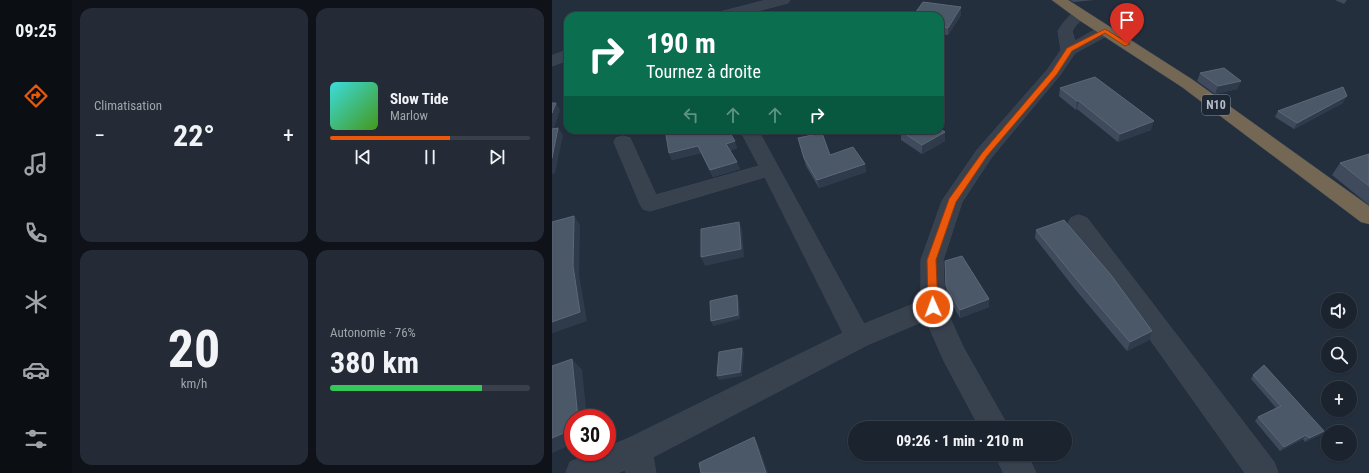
<!DOCTYPE html>
<html lang="fr">
<meta charset="utf-8">
<style>
:root{--surface:#1b232e;--page:#242b36;--text:#f1f3f6;--muted:#a0a4aa;--line:#39404a;--accent:#ea580c}
body{margin:0;font-family:"Roboto Condensed",sans-serif;background:var(--page);color:var(--text);height:100vh;display:flex;flex-direction:column;font-size:15px;white-space:nowrap}
*{box-sizing:border-box;margin:0}
p{font-size:13px;color:var(--muted)}
.icon{flex:none;width:22px;height:22px;fill:none;stroke:currentColor;stroke-width:2;stroke-linecap:round;stroke-linejoin:round}
.map{position:relative;flex:1;overflow:hidden}
.side{display:flex;flex-direction:column;gap:8px;padding:8px;background:#0f1319;width:480px}
.side>*{flex:none}
.top-card{position:absolute;left:12px;top:12px;width:380px;height:122px;border-radius:12px;box-shadow:0 1px 3px #0004,0 0 0 1px var(--line);background:#0b6e4f;color:#fff;overflow:hidden}
.tools{position:absolute;left:769px;top:293px;display:grid;gap:8px}
.tools a{display:grid;place-items:center;width:36px;height:36px;border-radius:50%;background:var(--surface);box-shadow:0 1px 3px #0004,0 0 0 1px var(--line);font-size:20px}
.speed{position:absolute;left:12px;top:409px;display:flex;gap:8px;font-size:20px;font-weight:700;text-align:center}
.speed>*{display:grid;place-content:center;width:52px;height:52px;border-radius:50%;background:var(--surface);box-shadow:0 1px 3px #0004,0 0 0 1px var(--line);line-height:1}
.speed .limit{border:6px solid #d22;background:#fff;color:#111}
.pin{position:absolute;display:grid;place-items:center;width:34px;height:34px;color:#fff;margin:-41px -17px;border-radius:50% 50% 50% 0;rotate:-45deg;box-shadow:0 0 4px #0007}
.pin .icon{rotate:45deg}
.me{position:absolute;width:44px;margin:-22px;rotate:358deg;stroke-linejoin:round;filter:drop-shadow(0 0 3px #0008)}
.turn{display:flex;align-items:center;gap:14px;height:84px;padding:0 16px;font-size:18px}
.turn .icon{width:52px;height:52px;stroke-width:2.5}
.turn b{display:block;font-size:28px;line-height:34px}
.lanes{display:flex;align-items:center;height:38px;padding:0 16px;background:#0003;justify-content:center;gap:20px;direction:ltr}
.lanes .off{opacity:.35}
.big{font-size:30px;font-weight:700;line-height:1.1}
.side .widget{flex:1;display:flex;flex-direction:column;justify-content:center;gap:6px;min-width:0;padding:0 14px;border-radius:12px;background:var(--page)}
.side .dial{align-items:center;gap:0}
.dial b{font-size:52px;line-height:1}
.song{display:flex;align-items:center;gap:12px}
.cover{width:48px;height:48px;border-radius:6px;background:linear-gradient(135deg,hsl(180 70% 55%),hsl(100 70% 35%))}
.played{height:4px;border-radius:2px;background:linear-gradient(90deg,var(--accent) 60%,var(--line) 60%)}
.keys{display:flex;justify-content:space-around;direction:ltr}
.heat{display:flex;justify-content:space-between;align-items:center;font-size:22px;direction:ltr}
.charge{height:6px;border-radius:3px;background:linear-gradient(90deg,#34c759 76%,var(--line) 0)}
.side .tiles{flex:1;display:grid;gap:8px;grid-template-columns:repeat(2,1fr)}
.trip{position:absolute;left:296px;top:421px;width:224px;height:40px;border-radius:20px;background:var(--surface);box-shadow:0 1px 3px #0004,0 0 0 1px var(--line);font-weight:700;line-height:40px;text-align:center}
main{display:flex;flex:1;min-height:0}
.tabs{display:flex;flex-direction:column;width:72px;justify-content:space-around;align-items:center;background:#0b0e12;color:var(--muted)}
.tabs .icon{width:28px;height:28px}
.tabs .selected{color:var(--accent)}
.tabs b{font-size:18px;color:var(--text)}
.map>svg:first-child{display:block}
</style>
<main>
<nav class="tabs">
<b>09:25</b>
<svg class="icon selected" aria-label="directions" viewBox="0 0 24 24"><path d="M12 3l9 9-9 9-9-9zM9 14v-3h6M13 9l2 2-2 2"/></svg>
<svg class="icon" aria-label="music" viewBox="0 0 24 24"><path d="M9 18V5l10-2v13"/><circle cx="6" cy="18" r="3"/><circle cx="16" cy="16" r="3"/></svg>
<svg class="icon" aria-label="phone" viewBox="0 0 24 24"><path d="M5 4h4l2 5-3 2q2 4 5 5l2-3 5 2v4C11 20 4 13 5 4z"/></svg>
<svg class="icon" aria-label="climate" viewBox="0 0 24 24"><path d="M12 3v18M4 7l16 10M4 17L20 7"/></svg>
<svg class="icon" aria-label="car" viewBox="0 0 24 24"><path d="M5 17H2v-5l4-1 3-4h7l3 4 3 1v5h-3M9 17h6M6 11h13"/><circle cx="7" cy="17" r="2"/><circle cx="17" cy="17" r="2"/></svg>
<svg class="icon" aria-label="filters" viewBox="0 0 24 24"><path d="M4 7h16M4 17h16"/><circle cx="9" cy="7" r="2"/><circle cx="15" cy="17" r="2"/></svg>
</nav>
<section class="side">
<div class="tiles">
<div class="widget"><p>Climatisation</p>
<div class="heat"><a>−</a><b class="big">22°</b><a>+</a></div>
</div>
<div class="widget">
<div class="song"><i class="cover"></i><div><b>Slow Tide</b><p>Marlow</p></div></div>
<div class="played"></div>
<div class="keys"><svg class="icon" aria-label="previous" viewBox="0 0 24 24"><path d="M18 5L8 12l10 7zM5 5v14"/></svg><svg class="icon" aria-label="pause" viewBox="0 0 24 24"><path d="M8 5v14M16 5v14"/></svg><svg class="icon" aria-label="next" viewBox="0 0 24 24"><path d="M6 5l10 7-10 7zM19 5v14"/></svg></div>
</div>
<div class="widget dial"><b>20</b><p>km/h</p></div>
<div class="widget"><p>Autonomie · 76%</p><b class="big">380 km</b><div class="charge"></div></div>
</div>
</section>
<div class="map">
<svg width="817" height="473" viewBox="0 0 817 473">
<rect width="100%" height="100%" fill="#242f3e"/>
<g fill="none" stroke-linecap="round" stroke-linejoin="round">
<g stroke="#414a57" stroke-width="1">
<g id="minor">
<path d="M 215,0 L 238,0 L 236,3 L 186,16 L 163,16 L 165,13 Z"/>
<path d="M 528,11 L 533,12 L 535,15 L 524,25 L 520,31 L 523,41 C 533,36 546,25 558,28 L 560,31 L 558,34 L 523,53 L 508,75 L 439,158 L 410,202 L 391,260 L 393,307 L 411,347 L 457,428 L 428,428 L 392,361 L 374,320 L 315,345 L 101,457 L 104,473 L 74,473 L 73,470 L 65,473 L 14,473 L 18,462 L 44,452 L 55,452 L 55,447 L 75,439 L 291,333 L 213,177 L 98,211 L 91,209 L 88,204 L 62,142 L 64,138 L 71,136 L 78,138 L 104,195 L 207,166 L 188,130 L 206,130 L 312,324 L 369,301 L 369,260 L 390,201 L 425,150 L 496,69 L 509,50 L 506,31 C 512,22 517,13 528,11 Z"/>
<path d="M 16,50 L 16,60 L 0,66 L 0,56 Z"/>
<path d="M 527,215 L 535,218 L 722,462 L 726,473 L 693,473 L 519,228 L 516,223 L 519,218 Z"/>
<path d="M 443,454 L 475,454 L 484,473 L 452,473 Z"/>
</g>
</g>
<g stroke="#434c59" stroke-width="1">
<path id="highway" d="M 500,0 L 516,0 L 641,80 L 817,206 L 817,224 L 809,222 L 630,87 L 527,20 Z"/>
</g>
<use href="#minor" fill="#38414e" fill-rule="evenodd"/>
<use href="#highway" fill="#746855" fill-rule="evenodd"/>
</g>
<g fill="#3f4b5c">
<path d="M 518,0 L 542,0 L 522,2 Z"/>
<path d="M 783,0 L 795,0 L 792,4 Z"/>
<path d="M 409,7 L 409,15 L 396,35 L 388,34 L 388,16 Z"/>
<path d="M 648,73 L 689,81 L 685,89 L 663,94 L 645,81 Z"/>
<path d="M 508,88 L 599,130 L 566,142 L 525,109 L 524,110 L 507,96 Z"/>
<path d="M 791,103 L 742,129 L 723,117 L 726,111 Z"/>
<path d="M 349,131 L 393,141 L 370,154 L 349,140 Z"/>
<path d="M 178,134 L 185,148 L 178,151 L 188,169 L 161,177 L 149,153 L 120,160 L 117,153 Z"/>
<path d="M 246,138 L 278,155 L 313,164 L 314,172 L 267,188 L 254,166 Z"/>
<path d="M 817,154 L 817,205 L 780,175 L 788,163 Z"/>
<path d="M 484,230 L 597,340 L 575,351 L 523,289 L 483,238 Z"/>
<path d="M 393,261 L 437,307 L 408,318 L 394,294 Z"/>
<path d="M 701,375 L 772,431 L 768,435 L 753,442 L 751,439 L 728,451 L 703,421 L 706,417 L 724,408 L 699,379 Z"/>
</g>
<g fill="#2f3b4b">
<path d="M 409,7 L 409,15 L 396,35 L 396,28 Z"/>
<path d="M 689,81 L 685,89 L 663,94 L 666,86 Z"/>
<path d="M 795,96 L 791,103 L 742,129 L 745,123 Z"/>
<path d="M 525,101 L 527,101 L 525,109 L 524,110 Z"/>
<path d="M 4,103 L 8,110 L 0,134 L 0,113 Z"/>
<path d="M 602,121 L 599,130 L 566,142 L 568,134 Z"/>
<path d="M 6,128 L 11,135 L 3,173 L 0,174 L 0,158 Z"/>
<path d="M 393,132 L 393,141 L 370,154 L 370,145 Z"/>
<path d="M 183,141 L 185,148 L 177,151 L 174,144 Z"/>
<path d="M 146,146 L 149,153 L 120,160 L 117,153 Z"/>
<path d="M 185,162 L 188,169 L 161,177 L 158,170 Z"/>
<path d="M 313,164 L 314,172 L 267,188 L 265,180 Z"/>
<path d="M 22,216 L 28,225 L 27,275 L 35,321 L 1,333 L 0,333 L 0,322 L 21,266 Z"/>
<path d="M 187,222 L 190,230 L 192,257 L 153,266 L 149,257 Z"/>
<path d="M 185,295 L 187,300 L 188,319 L 161,326 L 159,321 Z"/>
<path d="M 437,299 L 437,307 L 408,318 L 408,310 Z"/>
<path d="M 600,331 L 597,340 L 575,351 L 578,342 Z"/>
<path d="M 190,348 L 192,353 L 190,376 L 167,380 L 165,376 Z"/>
<path d="M 20,359 L 30,370 L 35,418 L 26,418 Z"/>
<path d="M 21,429 L 21,444 L 0,453 L 0,438 Z"/>
<path d="M 772,431 L 768,435 L 753,442 L 757,438 Z"/>
<path d="M 754,435 L 751,439 L 728,451 L 732,447 Z"/>
<path d="M 202,437 L 206,445 L 216,473 L 214,473 Z"/>
</g>
<g fill="#4b5868" stroke="#5c6777">
<path d="M 371,2 L 409,7 L 396,28 L 388,26 L 388,16 L 361,16 Z"/>
<path d="M 672,68 L 689,81 L 666,86 L 648,73 Z"/>
<path d="M 543,77 L 602,121 L 568,134 L 527,101 L 525,101 L 508,88 Z"/>
<path d="M 791,87 L 795,96 L 745,123 L 726,111 Z"/>
<path d="M 0,103 L 4,103 L 0,113 Z"/>
<path d="M 6,128 L 0,158 L 0,129 Z"/>
<path d="M 388,129 L 393,132 L 370,145 L 349,131 L 351,130 L 388,130 Z"/>
<path d="M 111,130 L 176,130 L 183,141 L 174,144 L 185,162 L 158,170 L 146,146 L 117,153 L 114,135 Z"/>
<path d="M 270,133 L 278,155 L 301,147 L 313,164 L 265,180 L 252,158 L 246,138 Z"/>
<path d="M 817,154 L 817,186 L 788,163 Z"/>
<path d="M 22,216 L 21,266 L 28,312 L 0,322 L 0,222 Z"/>
<path d="M 512,220 L 559,275 L 600,331 L 578,342 L 525,280 L 484,230 Z"/>
<path d="M 187,222 L 189,249 L 149,257 L 149,229 Z"/>
<path d="M 410,256 L 437,299 L 408,310 L 394,286 L 393,261 Z"/>
<path d="M 185,295 L 186,315 L 159,321 L 158,301 Z"/>
<path d="M 190,348 L 188,372 L 165,376 L 167,352 Z"/>
<path d="M 20,359 L 26,418 L 21,418 L 21,429 L 0,438 L 0,366 Z"/>
<path d="M 712,365 L 772,431 L 757,438 L 754,435 L 732,447 L 706,417 L 729,406 L 701,375 Z"/>
<path d="M 202,437 L 214,473 L 149,473 L 147,463 Z"/>
</g>
<path fill="#ea580c" stroke="#983908" d="M 553,29 L 578,44 L 573,46 L 553,33 L 520,51 L 505,74 L 435,156 L 404,202 L 384,260 L 386,307 L 385,310 L 378,310 L 376,307 L 375,260 L 397,199 L 430,153 L 500,71 L 515,48 Z"/>
<g text-anchor="middle" dominant-baseline="central" stroke-width="4" stroke-linejoin="round" paint-order="stroke">
<rect fill="#1d2633" stroke="#878f9c" stroke-width="1" x="650" y="95" width="28" height="20" rx="3"/>
<g font-size="12" font-weight="bold" fill="#b4bcc9">
<text x="664" y="105">N10</text>
</g>
</g>
</svg>
<div class="tools">
<a><svg class="icon" aria-label="sound" viewBox="0 0 24 24"><path d="M4 9h4l5-4v14l-5-4H4zM17 9q2 3 0 6"/></svg></a>
<a><svg class="icon" aria-label="search" viewBox="0 0 24 24"><circle cx="10" cy="10" r="6"/><path d="M15 15l6 6"/></svg></a>
<a>+</a>
<a>−</a>
</div>
<div class="speed"><div class="limit">30</div></div>
<div class="pin" style="left:575px;top:44px;background:#d93025"><svg class="icon" aria-label="arrive" viewBox="0 0 24 24"><path d="M6 21V4h12l-3 4 3 4H6"/></svg></div>
<svg class="me" style="left:381px;top:307px" viewBox="-20 -20 40 40"><circle r="17" fill="#ea580c" stroke="#fff" stroke-width="3"/><path d="M0-11L8 9 0 5-8 9z" fill="#fff"/></svg>
<div class="trip">09:26 · 1 min · 210 m</div>
<div class="top-card">
<div class="turn"><svg class="icon" aria-label="right" viewBox="0 0 24 24"><path d="M7 20v-9h11M14 6l5 5-5 5"/></svg><div><b>190 m</b>Tournez à droite</div></div>
<div class="lanes"><svg class="icon off" aria-label="left" viewBox="0 0 24 24"><path d="M17 20v-9H6M10 6l-5 5 5 5"/></svg><svg class="icon off" aria-label="ahead" viewBox="0 0 24 24"><path d="M12 20V5M6 11l6-6 6 6"/></svg><svg class="icon off" aria-label="ahead" viewBox="0 0 24 24"><path d="M12 20V5M6 11l6-6 6 6"/></svg><svg class="icon" aria-label="right" viewBox="0 0 24 24"><path d="M7 20v-9h11M14 6l5 5-5 5"/></svg></div>
</div>
</div>
</main>
